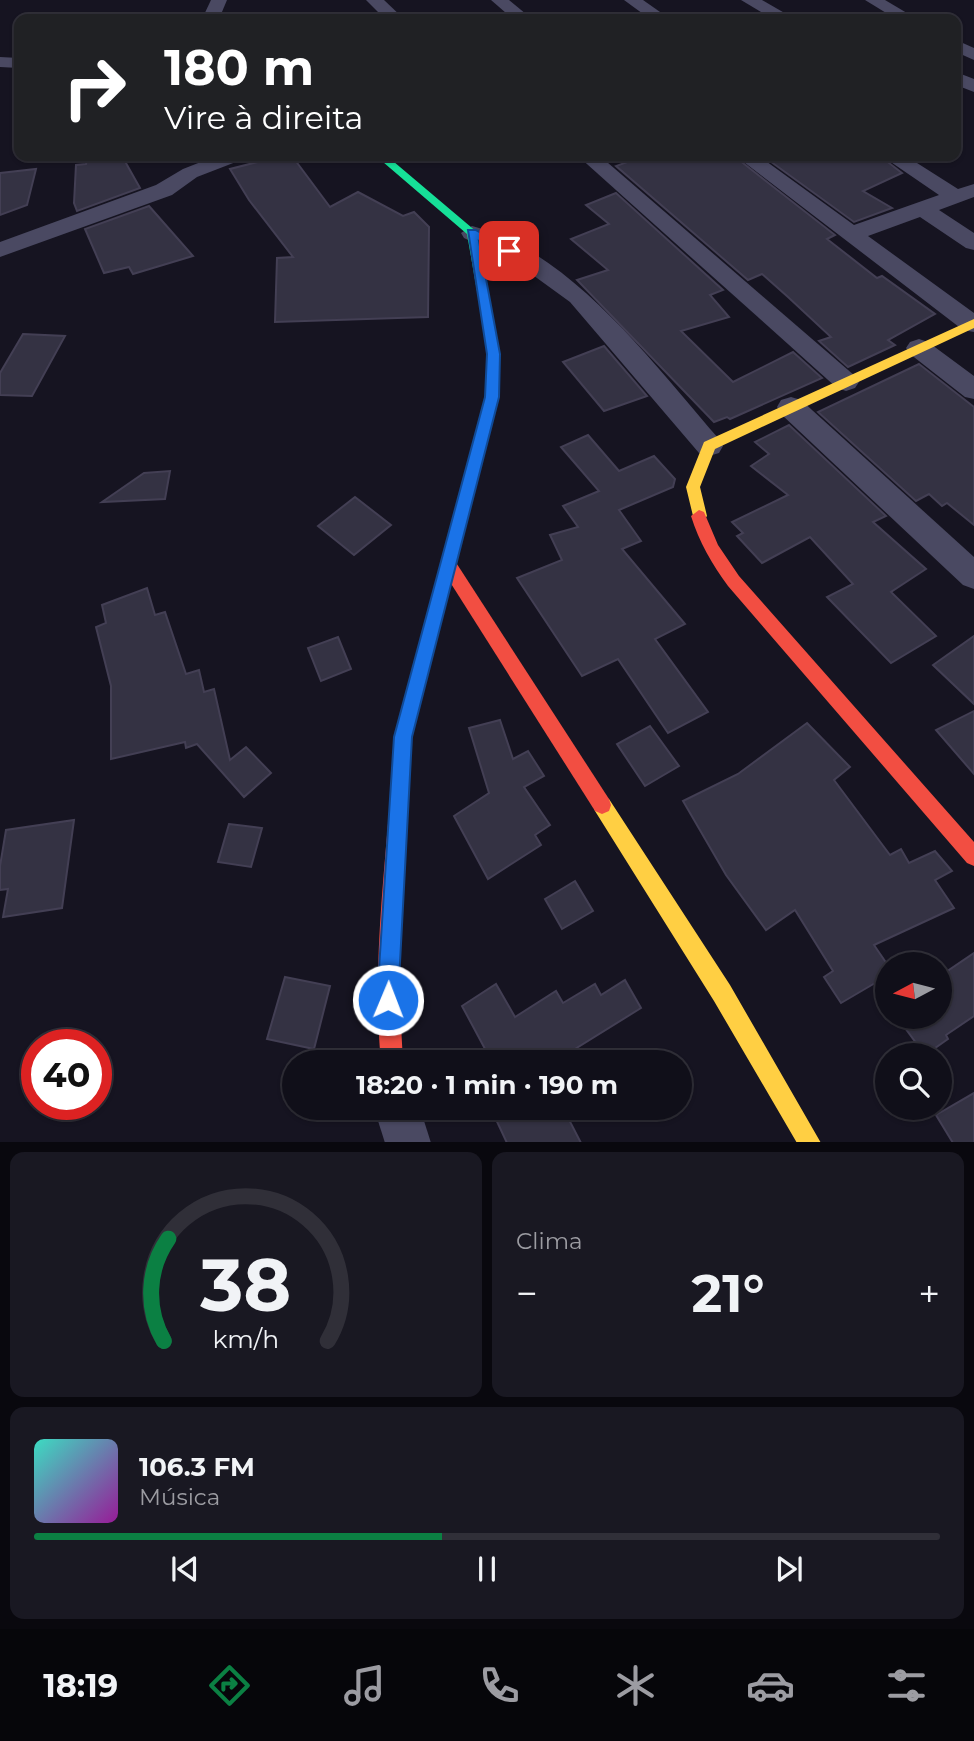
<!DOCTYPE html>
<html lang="pt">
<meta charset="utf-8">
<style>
:root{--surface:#100f19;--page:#191822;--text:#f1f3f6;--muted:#9c9ca2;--line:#302f38;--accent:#0b8043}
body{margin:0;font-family:Montserrat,sans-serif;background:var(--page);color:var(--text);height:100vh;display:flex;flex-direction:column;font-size:26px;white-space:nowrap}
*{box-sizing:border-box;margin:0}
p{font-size:23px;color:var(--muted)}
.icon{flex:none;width:38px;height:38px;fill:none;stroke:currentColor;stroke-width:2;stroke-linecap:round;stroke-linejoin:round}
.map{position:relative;height:1142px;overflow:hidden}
.drawer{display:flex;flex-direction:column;gap:10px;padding:10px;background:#09080e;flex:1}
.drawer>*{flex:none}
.banner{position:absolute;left:14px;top:14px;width:947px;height:147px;border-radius:14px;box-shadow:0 2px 5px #0004,0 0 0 2px var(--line);background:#202124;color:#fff;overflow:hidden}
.needle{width:46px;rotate:263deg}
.buttons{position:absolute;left:875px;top:952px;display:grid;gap:14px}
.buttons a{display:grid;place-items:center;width:77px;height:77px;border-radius:50%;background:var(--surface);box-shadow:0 2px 5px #0004,0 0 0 2px var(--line);font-size:35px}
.speed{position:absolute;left:21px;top:1029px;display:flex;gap:14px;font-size:35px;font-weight:700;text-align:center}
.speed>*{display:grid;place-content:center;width:91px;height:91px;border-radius:50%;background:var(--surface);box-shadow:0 2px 5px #0004,0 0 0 2px var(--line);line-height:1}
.speed .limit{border:10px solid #d22;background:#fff;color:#111}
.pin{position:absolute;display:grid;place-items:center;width:60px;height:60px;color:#fff;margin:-30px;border-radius:14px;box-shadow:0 4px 10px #0006}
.me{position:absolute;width:77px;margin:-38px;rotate:1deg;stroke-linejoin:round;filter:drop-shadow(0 0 5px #0008)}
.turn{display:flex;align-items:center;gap:24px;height:147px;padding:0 35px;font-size:32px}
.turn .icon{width:91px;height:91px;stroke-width:2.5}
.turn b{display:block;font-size:49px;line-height:60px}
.big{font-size:52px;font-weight:700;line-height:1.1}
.drawer .tile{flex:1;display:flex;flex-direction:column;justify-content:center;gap:10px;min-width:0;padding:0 24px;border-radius:14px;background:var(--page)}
.drawer .dial{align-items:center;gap:0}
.dial svg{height:182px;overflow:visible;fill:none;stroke:var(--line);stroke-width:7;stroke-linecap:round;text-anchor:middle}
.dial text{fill:var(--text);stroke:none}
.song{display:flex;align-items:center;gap:21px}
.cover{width:84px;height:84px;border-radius:10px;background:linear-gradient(135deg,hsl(170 70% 55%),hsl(300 70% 35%))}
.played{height:7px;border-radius:4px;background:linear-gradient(90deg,var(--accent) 45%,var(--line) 45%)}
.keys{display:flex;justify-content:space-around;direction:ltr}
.heat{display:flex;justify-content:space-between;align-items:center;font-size:38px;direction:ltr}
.drawer .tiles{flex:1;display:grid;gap:10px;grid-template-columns:1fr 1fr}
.tile:last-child{grid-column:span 2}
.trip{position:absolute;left:282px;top:1050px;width:410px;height:70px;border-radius:35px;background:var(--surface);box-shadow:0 2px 5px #0004,0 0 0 2px var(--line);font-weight:700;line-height:70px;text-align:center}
.tab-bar{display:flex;height:112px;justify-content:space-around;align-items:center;background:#06060a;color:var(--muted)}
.tab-bar .icon{width:49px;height:49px}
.tab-bar .selected{color:var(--accent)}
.tab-bar b{font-size:32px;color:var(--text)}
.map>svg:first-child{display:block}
</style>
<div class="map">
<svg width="974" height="1143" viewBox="0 0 974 1143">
<rect width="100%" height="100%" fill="#161421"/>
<g fill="#343243" stroke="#433f54" stroke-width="2">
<path d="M 88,156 L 122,156 L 140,188 L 77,211 L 74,203 L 76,165 L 86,164 Z"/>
<path d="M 281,156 L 292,156 L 330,207 L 358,192 L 403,216 L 414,212 L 429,227 L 428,317 L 275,322 L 277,258 L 293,257 L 249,200 L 230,169 Z"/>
<path d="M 644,156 L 734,156 L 835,235 L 827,239 L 877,278 L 882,276 L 935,314 L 888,340 L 895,345 L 848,367 L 819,341 L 831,337 L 788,297 L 762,274 L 748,280 L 616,166 Z"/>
<path d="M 763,156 L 880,156 L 902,173 L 863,191 L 892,208 L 854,222 Z"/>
<path d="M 36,169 L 27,205 L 0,215 L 0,173 Z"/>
<path d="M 616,193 L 723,290 L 710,295 L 729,317 L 681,331 L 733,382 L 793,352 L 822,378 L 730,419 L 727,417 L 714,422 L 577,280 L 608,270 L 571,239 L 609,224 L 586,205 Z"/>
<path d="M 149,206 L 193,256 L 133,274 L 129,267 L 104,273 L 85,229 Z"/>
<path d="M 23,334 L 65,336 L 32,396 L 0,395 L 0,373 Z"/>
<path d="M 604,346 L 647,396 L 604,411 L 563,362 Z"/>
<path d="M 919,364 L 974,407 L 974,525 L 947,503 L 942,506 L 929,494 L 916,501 L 818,412 Z"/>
<path d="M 789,425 L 886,516 L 873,522 L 926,569 L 891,592 L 936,636 L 891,663 L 827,597 L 853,584 L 810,537 L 762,563 L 737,536 L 743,533 L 732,522 L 788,495 L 751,466 L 769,454 L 755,442 Z"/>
<path d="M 588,435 L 619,471 L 654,456 L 675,479 L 673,487 L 619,510 L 641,541 L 622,549 L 685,624 L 655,639 L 708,712 L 668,733 L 618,659 L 582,676 L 517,578 L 562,560 L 550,535 L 578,527 L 563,506 L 599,491 L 561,447 Z"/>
<path d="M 170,471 L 165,499 L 102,502 L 144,473 Z"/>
<path d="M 355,497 L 391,525 L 354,555 L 318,526 Z"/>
<path d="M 147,588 L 155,615 L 165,612 L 186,674 L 199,670 L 204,692 L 214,689 L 230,760 L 246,747 L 271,773 L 244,797 L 197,744 L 186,748 L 185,742 L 111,759 L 111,686 L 96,627 L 106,623 L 102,605 Z"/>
<path d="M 974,636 L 974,704 L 933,665 Z"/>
<path d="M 338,637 L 351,669 L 321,681 L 308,648 Z"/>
<path d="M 974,711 L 974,774 L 936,730 Z"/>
<path d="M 500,720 L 513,759 L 528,751 L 544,776 L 524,787 L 550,825 L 535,835 L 541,845 L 488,879 L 454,816 L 489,793 L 469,728 Z"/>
<path d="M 807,723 L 850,767 L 834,780 L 890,855 L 901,849 L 909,863 L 935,851 L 952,871 L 935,880 L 954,908 L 874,945 L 887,964 L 887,976 L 841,1003 L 824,977 L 833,971 L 795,910 L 766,930 L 726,875 L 683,801 L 738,774 Z"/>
<path d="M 650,726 L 679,766 L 645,786 L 617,744 Z"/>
<path d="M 74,820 L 62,908 L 3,917 L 8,889 L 0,890 L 0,866 L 6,830 Z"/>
<path d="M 229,824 L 262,828 L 251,867 L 218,862 Z"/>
<path d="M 575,881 L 593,911 L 562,929 L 545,899 Z"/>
<path d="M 974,953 L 974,1016 L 946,1035 L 948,1039 L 925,1055 L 897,1017 L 940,1017 L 940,976 Z"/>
<path d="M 285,977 L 330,986 L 314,1049 L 267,1039 Z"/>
<path d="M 625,980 L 641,1008 L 554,1062 L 492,1062 L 462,1006 L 496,984 L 515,1017 L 556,991 L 563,1003 L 595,984 L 601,995 Z"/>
<path d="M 974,1093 L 974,1143 L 953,1143 L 936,1115 Z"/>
<path d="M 500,1108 L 563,1108 L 581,1143 L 507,1143 L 493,1113 Z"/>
</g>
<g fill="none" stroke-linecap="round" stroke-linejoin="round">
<g fill="#4a4962" fill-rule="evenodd">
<path d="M 211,0 L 227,0 L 219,19 L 202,19 Z"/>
<path d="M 366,0 L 384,0 L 404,19 L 385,19 Z"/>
<path d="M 491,0 L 509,0 L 532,19 L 513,19 Z"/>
<path d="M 624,0 L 643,0 L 670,19 L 650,19 Z"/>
<path d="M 741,0 L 762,0 L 795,19 L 773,19 Z"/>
<path d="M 865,0 L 885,0 L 917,19 L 896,19 Z"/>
<path d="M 956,40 L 974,48 L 974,60 L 956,52 Z"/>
<path d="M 0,57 L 19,58 L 19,68 L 0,67 Z"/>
<path d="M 956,72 L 974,79 L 974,92 L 956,85 Z"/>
<path d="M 216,156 L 244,156 L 241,160 L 197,177 L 172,195 L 0,257 L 0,242 L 156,185 L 183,169 Z"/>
<path d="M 578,156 L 600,156 L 855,376 L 859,382 L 855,388 L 846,391 L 837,388 Z"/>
<path d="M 736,156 L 759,156 L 854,225 L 939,195 L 882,156 L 906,156 L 958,189 L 974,184 L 974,197 L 939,210 L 974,233 L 974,250 L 966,248 L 920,217 L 868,236 L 974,313 L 974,332 L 963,330 Z"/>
<path d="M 472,226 C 571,251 654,365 719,439 L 723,446 L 719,453 L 709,456 L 699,453 L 570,302 L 519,265 L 464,238 L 461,233 Z"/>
<path d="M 919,339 L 928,342 L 974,376 L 974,399 L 965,397 L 910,354 L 906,348 L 910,342 Z"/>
<path d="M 791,397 L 801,400 L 974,557 L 974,589 L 963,585 L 781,414 L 777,407 L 781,400 Z"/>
<path d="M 374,1108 L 420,1108 L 431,1143 L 385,1143 Z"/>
</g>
<path fill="#16e098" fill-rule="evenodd" d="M 376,156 L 387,156 L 478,233 L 500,354 L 499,397 L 412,737 L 407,812 L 405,819 L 398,821 L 391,819 L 389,812 L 394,737 L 485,397 L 488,354 L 467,234 Z"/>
<g fill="#ffcf43" fill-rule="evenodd">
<path d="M 974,319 L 974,328 L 715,449 L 700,487 L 707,516 L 704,520 L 694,520 L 686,487 L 704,442 Z"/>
<path d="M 602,796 L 609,799 L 730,985 L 821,1143 L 797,1143 L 714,1001 L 595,811 L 593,805 L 595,799 Z"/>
</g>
<g fill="#f24e42" fill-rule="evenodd">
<path d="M 699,510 L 704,512 L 718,545 L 739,576 L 974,842 L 974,866 L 967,863 L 728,586 C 712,564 699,542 691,516 Z"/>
<path d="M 449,560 L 455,561 L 609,799 L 611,805 L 609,811 L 602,814 L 595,811 L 443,571 L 441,566 L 443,561 Z"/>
<path d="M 398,803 L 405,805 L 407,812 L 398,968 L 403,1062 L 381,1062 C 373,979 382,895 389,812 L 391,805 Z"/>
</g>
</g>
<path fill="#1a73e8" stroke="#114b97" stroke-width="2" d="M 468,230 L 476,230 L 515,251 L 505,254 L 479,241 L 500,354 L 499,397 L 412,737 L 398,1000 L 395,1008 L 388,1011 L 380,1008 L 377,1000 L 394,737 L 485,397 L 487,354 Z"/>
</svg>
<div class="buttons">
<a><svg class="needle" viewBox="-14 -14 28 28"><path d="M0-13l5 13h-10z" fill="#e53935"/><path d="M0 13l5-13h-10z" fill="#9c9ca2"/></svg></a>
<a><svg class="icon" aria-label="search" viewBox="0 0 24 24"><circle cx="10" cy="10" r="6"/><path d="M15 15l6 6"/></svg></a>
</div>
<div class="speed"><div class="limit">40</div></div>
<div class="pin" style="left:509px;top:251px;background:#d93025"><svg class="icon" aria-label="arrive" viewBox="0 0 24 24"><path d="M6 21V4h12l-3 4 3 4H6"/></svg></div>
<svg class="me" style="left:388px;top:1000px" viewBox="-20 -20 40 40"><circle r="17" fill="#1a73e8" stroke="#fff" stroke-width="3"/><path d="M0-11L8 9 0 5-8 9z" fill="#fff"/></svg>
<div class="trip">18:20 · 1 min · 190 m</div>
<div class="banner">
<div class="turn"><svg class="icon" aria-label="right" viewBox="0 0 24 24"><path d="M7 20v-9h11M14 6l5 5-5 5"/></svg><div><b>180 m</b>Vire à direita</div></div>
</div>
</div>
<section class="drawer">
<div class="tiles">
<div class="tile dial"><svg viewBox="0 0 100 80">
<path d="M14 69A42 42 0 1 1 86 69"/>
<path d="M14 69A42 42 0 0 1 16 24" stroke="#0b8043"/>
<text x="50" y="56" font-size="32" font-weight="700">38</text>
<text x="50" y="72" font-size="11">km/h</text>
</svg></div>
<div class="tile"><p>Clima</p>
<div class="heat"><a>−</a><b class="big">21°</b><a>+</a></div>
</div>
<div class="tile">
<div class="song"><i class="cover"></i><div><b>106.3 FM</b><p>Música</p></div></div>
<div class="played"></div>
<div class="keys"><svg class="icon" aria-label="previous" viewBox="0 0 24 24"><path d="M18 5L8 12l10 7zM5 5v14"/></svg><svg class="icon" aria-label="pause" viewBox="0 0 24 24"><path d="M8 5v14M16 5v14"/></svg><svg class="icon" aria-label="next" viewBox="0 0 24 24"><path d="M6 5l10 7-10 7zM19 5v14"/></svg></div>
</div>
</div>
</section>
<nav class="tab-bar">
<b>18:19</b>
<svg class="icon selected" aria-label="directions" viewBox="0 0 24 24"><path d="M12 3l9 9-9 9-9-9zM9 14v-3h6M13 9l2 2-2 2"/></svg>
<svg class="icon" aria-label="music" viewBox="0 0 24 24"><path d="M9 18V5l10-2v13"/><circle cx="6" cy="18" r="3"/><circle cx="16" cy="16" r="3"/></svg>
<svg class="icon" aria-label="phone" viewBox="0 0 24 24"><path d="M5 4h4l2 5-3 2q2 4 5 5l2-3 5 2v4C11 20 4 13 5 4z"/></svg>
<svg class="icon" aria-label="climate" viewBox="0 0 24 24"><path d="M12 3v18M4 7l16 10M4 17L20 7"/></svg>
<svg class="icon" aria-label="car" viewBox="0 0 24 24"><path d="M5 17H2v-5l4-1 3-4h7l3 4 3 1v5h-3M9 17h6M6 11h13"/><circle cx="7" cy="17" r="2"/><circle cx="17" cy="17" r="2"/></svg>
<svg class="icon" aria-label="filters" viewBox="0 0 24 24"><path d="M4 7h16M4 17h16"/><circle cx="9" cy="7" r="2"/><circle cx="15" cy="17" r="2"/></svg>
</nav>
